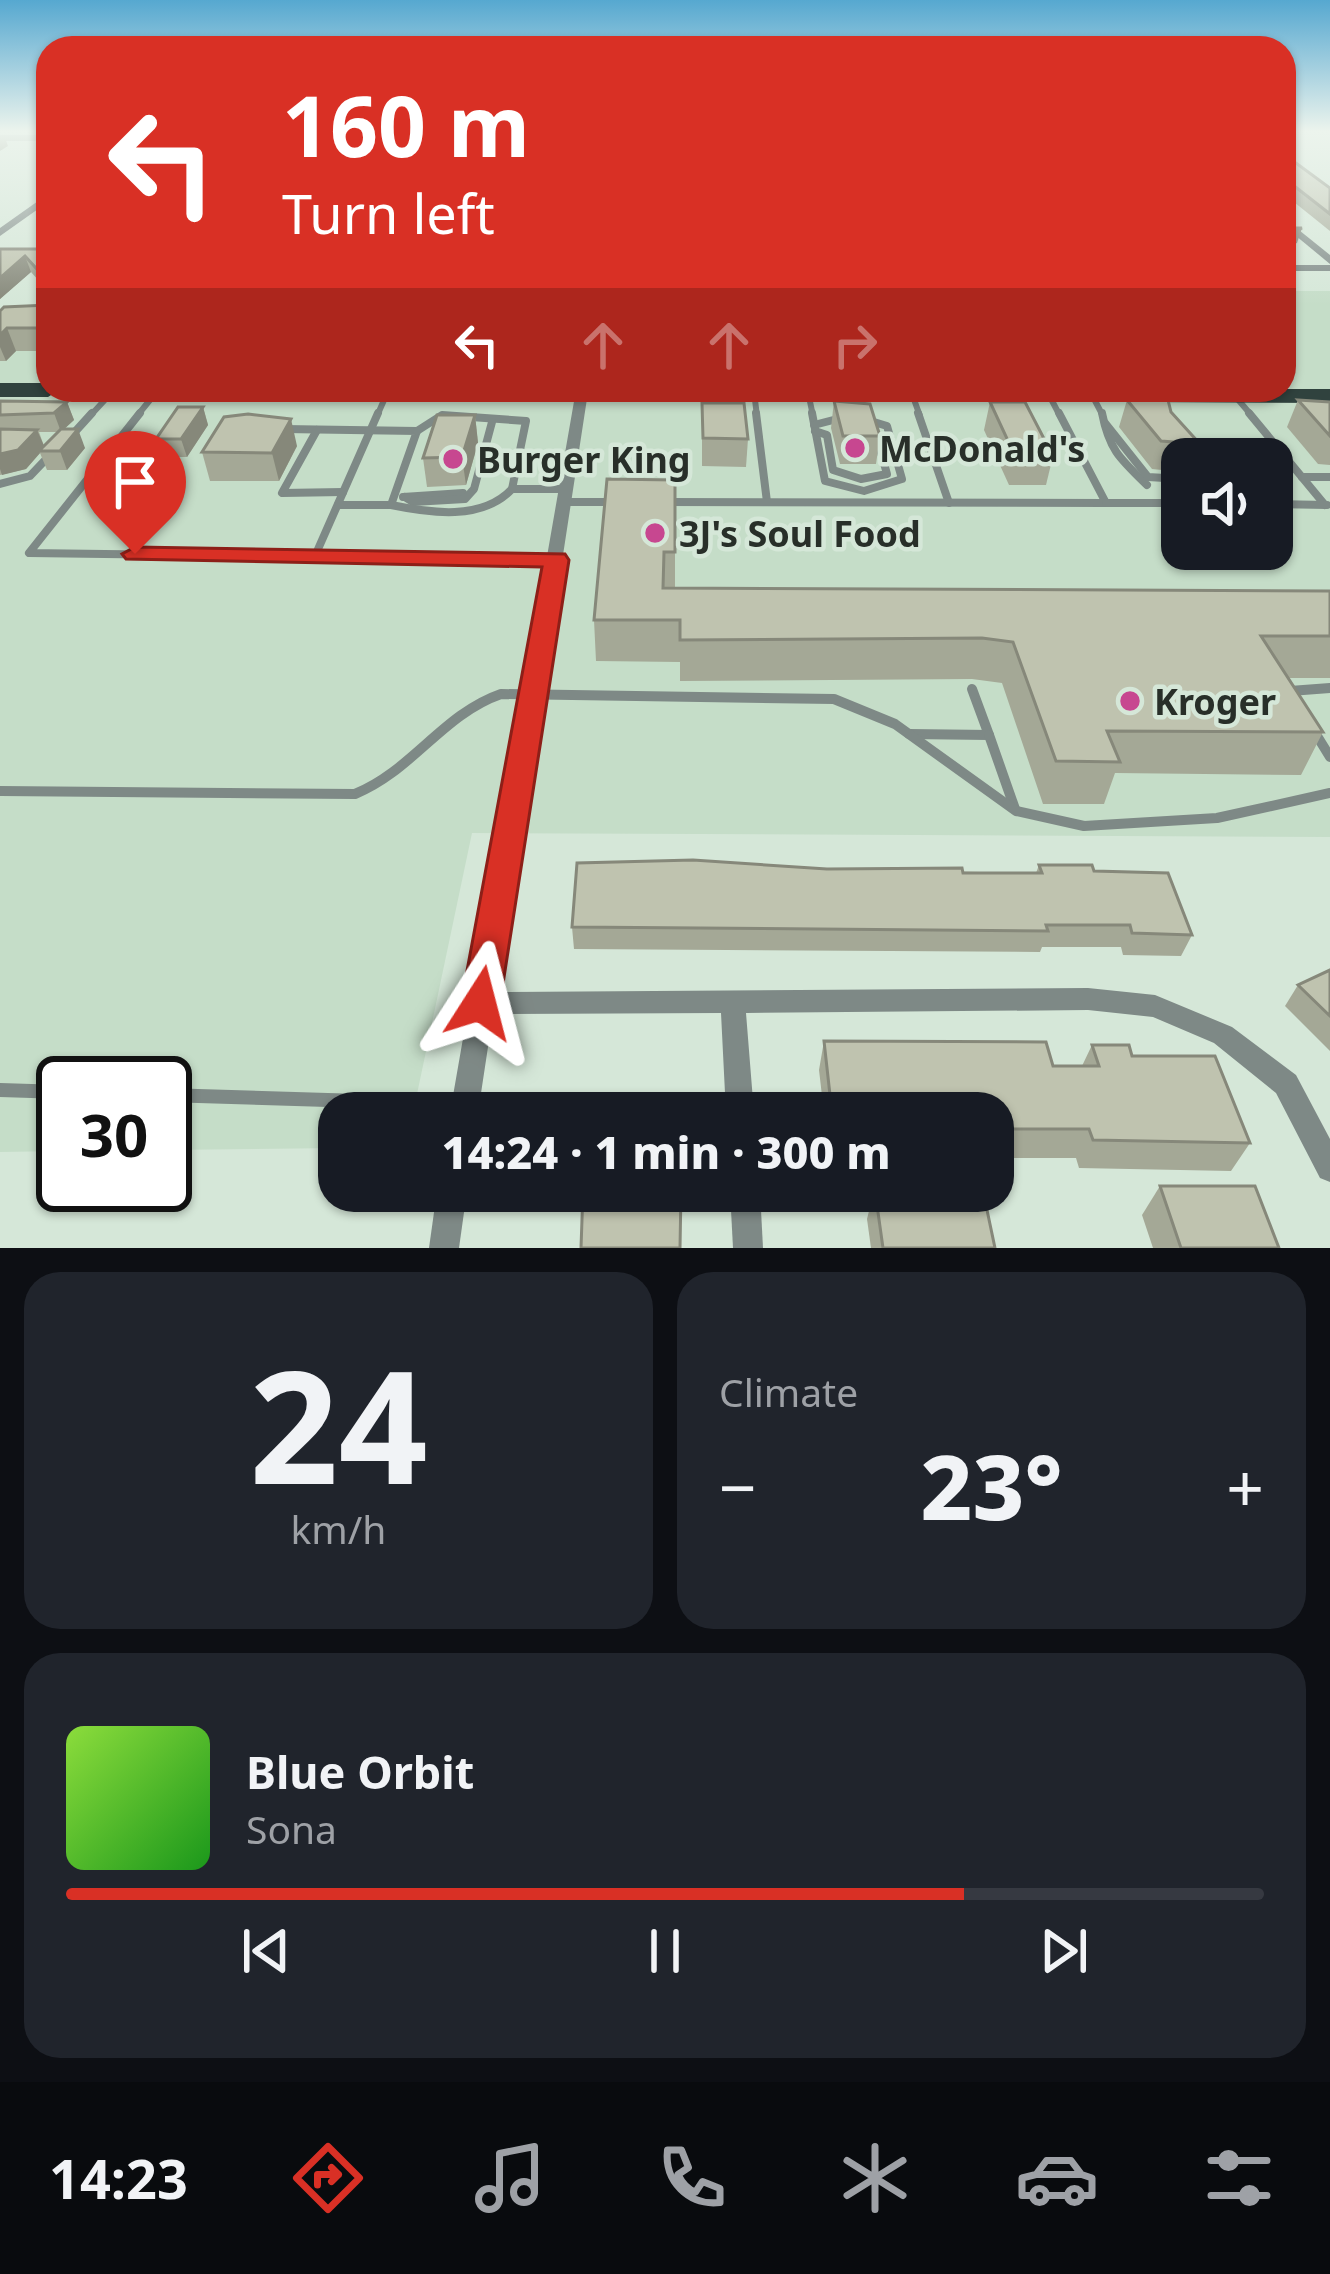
<!DOCTYPE html>
<meta charset="utf-8">
<style>
:root{--surface:#171b24;--page:#20242c;--text:#f1f3f6;--muted:#9ea1a6;--line:#363941;--accent:#d93025}
body{margin:0;font-family:"Noto Sans",sans-serif;background:var(--page);color:var(--text);height:100vh;display:flex;flex-direction:column;font-size:45px;white-space:nowrap}
*{box-sizing:border-box;margin:0}
p{font-size:39px;color:var(--muted)}
.icon{flex:none;width:66px;height:66px;fill:none;stroke:currentColor;stroke-width:2;stroke-linecap:round;stroke-linejoin:round}
.map{position:relative;height:1248px;overflow:hidden}
.side{display:flex;flex-direction:column;gap:24px;padding:24px;background:#0d0f14;flex:1}
.side>*{flex:none}
.banner{position:absolute;left:36px;top:36px;width:1260px;height:366px;border-radius:36px;box-shadow:0 3px 9px #0004;background:#d93025;color:#fff;overflow:hidden}
.controls{position:absolute;left:1161px;top:438px;display:grid;gap:24px}
.controls a{display:grid;place-items:center;width:132px;height:132px;border-radius:24px;background:var(--surface);box-shadow:0 3px 9px #0004;font-size:60px}
.speed{position:absolute;left:36px;top:1056px;display:flex;gap:24px;font-size:60px;font-weight:700;text-align:center}
.speed>*{display:grid;place-content:center;width:156px;height:156px;border-radius:50%;background:var(--surface);box-shadow:0 3px 9px #0004;line-height:1}
.speed .limit{border:6px solid #111;border-radius:18px;background:#fff;color:#111}
.pin{position:absolute;display:grid;place-items:center;width:102px;height:102px;color:#fff;margin:-123px -51px;border-radius:50% 50% 50% 0;rotate:-45deg;box-shadow:0 0 12px #0007}
.pin .icon{rotate:45deg}
.me{position:absolute;width:132px;margin:-66px;rotate:9deg;stroke-linejoin:round;filter:drop-shadow(0 0 9px #0008)}
.turn{display:flex;align-items:center;gap:42px;height:252px;padding:0 48px;font-size:54px}
.turn .icon{width:156px;height:156px;stroke-width:2.5}
.turn b{display:block;font-size:84px;line-height:102px}
.lanes{display:flex;align-items:center;height:114px;padding:0 48px;background:#0003;justify-content:center;gap:60px;direction:ltr}
.lanes .off{opacity:.35}
.big{font-size:90px;font-weight:800;line-height:1.1}
.side .card{flex:1;display:flex;flex-direction:column;justify-content:center;gap:18px;min-width:0;padding:0 42px;border-radius:36px;background:var(--page)}
.side .dial{align-items:center;gap:0}
.dial b{font-size:156px;line-height:1}
.song{display:flex;align-items:center;gap:36px}
.cover{width:144px;height:144px;border-radius:18px;background:linear-gradient(135deg,hsl(90 70% 55%),hsl(120 70% 35%))}
.played{height:12px;border-radius:6px;background:linear-gradient(90deg,var(--accent) 75%,var(--line) 75%)}
.keys{display:flex;justify-content:space-around;direction:ltr}
.heat{display:flex;justify-content:space-between;align-items:center;font-size:66px;direction:ltr}
.side .tiles{flex:1;display:grid;gap:24px;grid-template-columns:1fr 1fr}
.card:last-child{grid-column:span 2}
.trip{position:absolute;left:318px;top:1092px;width:696px;height:120px;border-radius:36px;background:var(--surface);box-shadow:0 3px 9px #0004;font-weight:800;line-height:120px;text-align:center}
.menu{display:flex;height:192px;justify-content:space-around;align-items:center;background:#090b0e;color:var(--muted)}
.menu .icon{width:84px;height:84px}
.menu .on{color:var(--accent)}
.menu b{font-size:54px;color:var(--text)}
.map>svg:first-child{display:block}
</style>
<div class="map">
<svg width="1330" height="1248" viewBox="0 0 1330 1248">
<rect width="100%" height="100%" fill="#d5e7d8"/>
<path fill="#c5ddc8" fill-rule="evenodd" d="M 1284,291 L 1330,291 L 1330,837 L 472,833 L 413,1113 L 339,1113 L 339,1148 L 165,1150 L 165,1083 L 63,1083 L 63,1151 L 0,1152 L 0,311 L 48,311 L 48,390 L 1284,390 ZM 1182,459 L 1272,459 L 1272,549 L 1182,549 Z"/>
<g fill="none" stroke-linecap="round" stroke-linejoin="round">
<g stroke="#7e8986" stroke-width="6">
<path d="M 754,392 L 757,416"/>
<path d="M 808,392 L 813,416"/>
<path d="M 912,394 L 920,416"/>
<path d="M 1049,395 L 1060,416"/>
<path d="M 1092,395 L 1103,416"/>
<path d="M 1235,396 L 1252,416"/>
<path d="M 90,416 L 114,390"/>
<path d="M 137,416 L 158,390"/>
<path d="M 377,416 L 388,391"/>
<path d="M 440,416 L 458,416"/>
</g>
<g stroke="#7e8986" stroke-width="8">
<path d="M 140,413 L 29,553 L 556,560"/>
<path d="M 756,413 L 767,502"/>
<path d="M 812,413 L 825,481 L 864,491 L 902,479 L 887,426 L 864,419"/>
<path d="M 918,413 L 949,503"/>
<path d="M 1102,413 C 1109,449 1119,458 1147,485"/>
<path d="M 1249,413 L 1325,505"/>
<path d="M 1105,423 L 1148,477 L 1182,479"/>
<path d="M 814,425 L 841,418"/>
<path d="M 284,429 L 417,431 L 391,505 L 338,505"/>
<path d="M 317,430 L 282,493 L 343,492"/>
<path d="M 417,431 L 442,415 L 526,421 L 512,489 L 567,489"/>
<path d="M 815,431 L 827,435 L 833,470 L 861,479 L 887,474 L 876,435"/>
<path d="M 73,434 L 92,413"/>
<path d="M 1191,440 L 1207,459"/>
<path d="M 895,447 L 930,447"/>
<path d="M 1302,477 L 1330,477"/>
<path d="M 0,484 L 30,476 L 50,455"/>
<path d="M 403,497 L 463,493"/>
<path d="M 405,497 L 413,502 L 465,499 L 474,489 L 492,422"/>
<path d="M 565,502 L 613,502"/>
<path d="M 666,502 L 1106,503 L 1059,413"/>
<path d="M 1106,503 L 1182,503"/>
<path d="M 1272,504 L 1327,505"/>
<path d="M 391,505 C 430,513 482,521 512,489"/>
<path d="M 315,556 L 378,413"/>
</g>
<g stroke="#7e8986" stroke-width="10">
<path d="M 1290,691 L 1330,688"/>
<path d="M 1314,731 L 1330,757"/>
<path d="M 909,734 L 989,735 L 972,689"/>
<path d="M 989,735 L 1015,809"/>
<path d="M 0,791 L 355,794 C 412,771 443,714 501,694 L 834,699 L 895,724 L 1016,811 L 1084,826 L 1217,818 L 1330,793"/>
</g>
<g stroke="#7e8986" stroke-width="14">
<path d="M 0,1090 L 63,1092"/>
<path d="M 165,1095 L 459,1104"/>
</g>
<g fill="#7e8986" fill-rule="evenodd">
<rect x="0" y="135" width="48" height="6"/>
<path d="M 48,194 L 48,202 L 0,236 L 0,228 Z"/>
<path d="M 1284,218 L 1330,255 L 1330,264 L 1284,226 Z"/>
<rect x="1284" y="265" width="46" height="6"/>
<path d="M 576,390 L 588,392 L 496,992 L 1088,988 L 1155,995 L 1232,1027 L 1296,1075 L 1330,1139 L 1330,1182 L 1320,1178 L 1276,1093 L 1214,1043 L 1153,1017 L 1088,1010 L 746,1013 L 754,1113 L 726,1113 L 721,1013 L 493,1014 L 478,1113 L 450,1113 Z"/>
<path d="M 437,1191 L 467,1191 L 459,1248 L 429,1248 Z"/>
<path d="M 730,1191 L 760,1191 L 763,1248 L 733,1248 Z"/>
</g>
<g fill="#30423e" fill-rule="evenodd">
<path d="M 0,383 L 48,383 L 48,390 L 59,390 L 48,397 L 0,397 Z"/>
<path d="M 1330,389 L 1330,403 L 172,397 L 161,390 Z"/>
</g>
</g>
<g fill="#a4a896" fill-rule="evenodd">
<path d="M 1284,163 L 1330,188 L 1330,231 L 1284,194 Z"/>
<path d="M 0,249 L 48,249 L 48,291 L 31,272 L 0,299 Z"/>
<path d="M 48,305 L 48,351 L 16,351 L 6,361 L 0,361 L 0,311 Z"/>
<path d="M 1127,400 L 1171,412 L 1200,444 L 1195,459 L 1182,459 L 1182,472 L 1152,469 L 1119,427 Z"/>
<path d="M 1298,400 L 1330,402 L 1330,465 L 1318,464 L 1287,427 Z"/>
<path d="M 0,401 L 67,402 L 74,420 L 64,429 L 85,448 L 67,470 L 47,470 L 40,453 L 26,469 L 0,475 ZM 39,432 L 58,432 L 44,446 Z"/>
<path d="M 834,401 L 880,436 L 876,464 L 840,464 L 831,428 Z"/>
<path d="M 990,402 L 1053,456 L 1046,485 L 1009,485 L 984,430 Z"/>
<path d="M 702,403 L 748,439 L 746,467 L 702,466 Z"/>
<path d="M 203,407 L 208,425 L 187,457 L 162,457 L 156,439 Z"/>
<path d="M 475,415 L 478,443 L 466,485 L 427,487 L 423,458 Z"/>
<path d="M 297,446 L 279,481 L 210,481 L 202,452 Z"/>
<path d="M 675,480 L 675,588 L 1330,591 L 1330,678 L 1288,678 L 1323,732 L 1301,775 L 1115,773 L 1104,804 L 1043,804 L 1002,683 L 972,679 L 680,681 L 680,662 L 596,661 L 594,620 Z"/>
<path d="M 1039,865 L 1094,871 L 1192,935 L 1181,956 L 1123,955 L 1121,947 L 1042,947 L 1040,952 L 574,949 L 572,927 L 827,869 L 1036,873 Z"/>
<path d="M 1330,970 L 1330,1051 L 1285,1006 L 1298,985 Z"/>
<path d="M 824,1041 L 1053,1066 L 1082,1066 L 1092,1045 L 1132,1056 L 1250,1143 L 1231,1171 L 1079,1168 L 1076,1158 L 993,1158 L 993,1113 L 824,1113 L 819,1070 Z"/>
<path d="M 1160,1186 L 1279,1248 L 1153,1248 L 1142,1215 Z"/>
<path d="M 874,1191 L 995,1248 L 871,1248 L 867,1219 Z"/>
</g>
<g fill="#86887a">
<path d="M 4,135 L 8,146 L 0,151 L 0,138 Z"/>
<path d="M 1302,228 L 1297,243 L 1284,248 L 1284,235 Z"/>
<path d="M 25,256 L 31,272 L 0,299 L 0,278 Z"/>
<path d="M 7,328 L 16,351 L 6,361 L 0,347 L 0,335 Z"/>
<path d="M 67,402 L 74,420 L 61,432 L 54,413 Z"/>
<path d="M 203,407 L 208,425 L 187,457 L 181,439 Z"/>
<path d="M 475,415 L 478,443 L 466,485 L 462,457 Z"/>
<path d="M 291,419 L 297,446 L 279,481 L 272,453 Z"/>
<path d="M 78,429 L 85,448 L 67,470 L 60,451 Z"/>
<path d="M 37,430 L 45,448 L 39,451 L 40,453 L 26,469 L 2,475 L 0,469 L 0,454 Z"/>
</g>
<g fill="#bfc3af" stroke="#86887a" stroke-width="3">
<path d="M 1284,163 L 1296,163 L 1330,188 L 1330,214 L 1284,178 Z"/>
<path d="M 1284,228 L 1302,228 L 1284,235 Z"/>
<path d="M 0,249 L 48,249 L 48,277 L 46,279 L 25,256 L 0,278 Z"/>
<path d="M 48,305 L 48,328 L 7,328 L 0,335 L 0,311 L 4,307 Z"/>
<path d="M 1127,400 L 1168,400 L 1171,412 L 1200,444 L 1161,441 Z"/>
<path d="M 1298,400 L 1330,402 L 1330,436 Z"/>
<path d="M 0,401 L 67,402 L 54,413 L 0,415 Z"/>
<path d="M 834,401 L 870,404 L 880,436 L 843,436 Z"/>
<path d="M 990,402 L 1025,402 L 1053,456 L 1015,456 Z"/>
<path d="M 702,403 L 744,403 L 748,439 L 703,438 Z"/>
<path d="M 178,407 L 203,407 L 181,439 L 156,439 Z"/>
<path d="M 248,414 L 291,419 L 272,453 L 202,452 L 224,417 Z"/>
<path d="M 437,415 L 475,415 L 462,457 L 423,458 Z"/>
<path d="M 0,429 L 37,430 L 18,450 L 0,454 Z"/>
<path d="M 61,429 L 78,429 L 60,451 L 39,451 Z"/>
<path d="M 607,479 L 675,480 L 675,552 L 664,552 L 663,588 L 1330,591 L 1330,636 L 1261,636 L 1323,732 L 1107,731 L 1120,762 L 1056,761 L 1013,642 L 982,638 L 680,640 L 680,620 L 594,620 Z"/>
<path d="M 693,860 L 827,869 L 962,868 L 963,873 L 1042,873 L 1039,865 L 1092,865 L 1094,871 L 1168,873 L 1192,935 L 1132,933 L 1130,925 L 1046,925 L 1048,931 L 572,927 L 577,863 Z"/>
<path d="M 1330,970 L 1330,1016 L 1298,985 Z"/>
<path d="M 824,1041 L 1046,1042 L 1053,1066 L 1099,1066 L 1092,1045 L 1129,1045 L 1132,1056 L 1215,1056 L 1250,1143 L 1093,1140 L 1089,1129 L 993,1129 L 993,1113 L 935,1113 L 934,1104 L 890,1104 L 892,1113 L 832,1113 Z"/>
<path d="M 586,1101 L 657,1101 L 657,1113 L 585,1113 Z"/>
<path d="M 1160,1186 L 1255,1186 L 1279,1248 L 1181,1248 Z"/>
<path d="M 583,1191 L 681,1191 L 680,1248 L 581,1248 Z"/>
<path d="M 875,1191 L 983,1191 L 995,1248 L 883,1248 Z"/>
</g>
<linearGradient id="sky" x2="0" y2="1"><stop stop-color="#56a8d0"/><stop offset="0.43" stop-color="#ecf4ed"/><stop offset="1" stop-color="#ecf4ed" stop-opacity="0"/></linearGradient>
<rect width="1330" height="305" fill="url(#sky)"/>
<path fill="#d93025" stroke="#8d1f18" stroke-width="3" d="M 135,547 L 565,554 L 569,560 L 500,1003 L 494,1015 L 480,1020 L 467,1015 L 461,1003 L 542,567 L 126,559 L 122,554 Z"/>
<g fill="#c74790" stroke="#d5e7d8" stroke-width="4.5">
<circle cx="855" cy="448" r="12"/>
<circle cx="453" cy="459" r="12"/>
<circle cx="655" cy="533" r="12"/>
<circle cx="1130" cy="701" r="12"/>
</g>
<g text-anchor="middle" dominant-baseline="central" stroke-width="9" stroke-linejoin="round" paint-order="stroke">
<g font-size="36" font-weight="bold" fill="#282f29" stroke="#d5e7d8" text-anchor="start">
<text x="879" y="448">McDonald's</text>
<text x="477" y="459">Burger King</text>
<text x="679" y="533">3J's Soul Food</text>
<text x="1154" y="701">Kroger</text>
</g>
</g>
</svg>
<div class="controls">
<a><svg class="icon" aria-label="sound" viewBox="0 0 24 24"><path d="M4 9h4l5-4v14l-5-4H4zM17 9q2 3 0 6"/></svg></a>
</div>
<div class="speed"><div class="limit">30</div></div>
<div class="pin" style="left:135px;top:554px;background:#d93025"><svg class="icon" aria-label="arrive" viewBox="0 0 24 24"><path d="M6 21V4h12l-3 4 3 4H6"/></svg></div>
<svg class="me" style="left:480px;top:1003px" viewBox="-20 -20 40 40"><path d="M0-17L14 15 0 8-14 15z" fill="#d93025" stroke="#fff" stroke-width="4"/></svg>
<div class="trip">14:24 · 1 min · 300 m</div>
<div class="banner">
<div class="turn"><svg class="icon" aria-label="left" viewBox="0 0 24 24"><path d="M17 20v-9H6M10 6l-5 5 5 5"/></svg><div><b>160 m</b>Turn left</div></div>
<div class="lanes"><svg class="icon" aria-label="left" viewBox="0 0 24 24"><path d="M17 20v-9H6M10 6l-5 5 5 5"/></svg><svg class="icon off" aria-label="ahead" viewBox="0 0 24 24"><path d="M12 20V5M6 11l6-6 6 6"/></svg><svg class="icon off" aria-label="ahead" viewBox="0 0 24 24"><path d="M12 20V5M6 11l6-6 6 6"/></svg><svg class="icon off" aria-label="right" viewBox="0 0 24 24"><path d="M7 20v-9h11M14 6l5 5-5 5"/></svg></div>
</div>
</div>
<section class="side">
<div class="tiles">
<div class="card dial"><b>24</b><p>km/h</p></div>
<div class="card"><p>Climate</p>
<div class="heat"><a>−</a><b class="big">23°</b><a>+</a></div>
</div>
<div class="card">
<div class="song"><i class="cover"></i><div><b>Blue Orbit</b><p>Sona</p></div></div>
<div class="played"></div>
<div class="keys"><svg class="icon" aria-label="previous" viewBox="0 0 24 24"><path d="M18 5L8 12l10 7zM5 5v14"/></svg><svg class="icon" aria-label="pause" viewBox="0 0 24 24"><path d="M8 5v14M16 5v14"/></svg><svg class="icon" aria-label="next" viewBox="0 0 24 24"><path d="M6 5l10 7-10 7zM19 5v14"/></svg></div>
</div>
</div>
</section>
<nav class="menu">
<b>14:23</b>
<svg class="icon on" aria-label="directions" viewBox="0 0 24 24"><path d="M12 3l9 9-9 9-9-9zM9 14v-3h6M13 9l2 2-2 2"/></svg>
<svg class="icon" aria-label="music" viewBox="0 0 24 24"><path d="M9 18V5l10-2v13"/><circle cx="6" cy="18" r="3"/><circle cx="16" cy="16" r="3"/></svg>
<svg class="icon" aria-label="phone" viewBox="0 0 24 24"><path d="M5 4h4l2 5-3 2q2 4 5 5l2-3 5 2v4C11 20 4 13 5 4z"/></svg>
<svg class="icon" aria-label="climate" viewBox="0 0 24 24"><path d="M12 3v18M4 7l16 10M4 17L20 7"/></svg>
<svg class="icon" aria-label="car" viewBox="0 0 24 24"><path d="M5 17H2v-5l4-1 3-4h7l3 4 3 1v5h-3M9 17h6M6 11h13"/><circle cx="7" cy="17" r="2"/><circle cx="17" cy="17" r="2"/></svg>
<svg class="icon" aria-label="filters" viewBox="0 0 24 24"><path d="M4 7h16M4 17h16"/><circle cx="9" cy="7" r="2"/><circle cx="15" cy="17" r="2"/></svg>
</nav>
